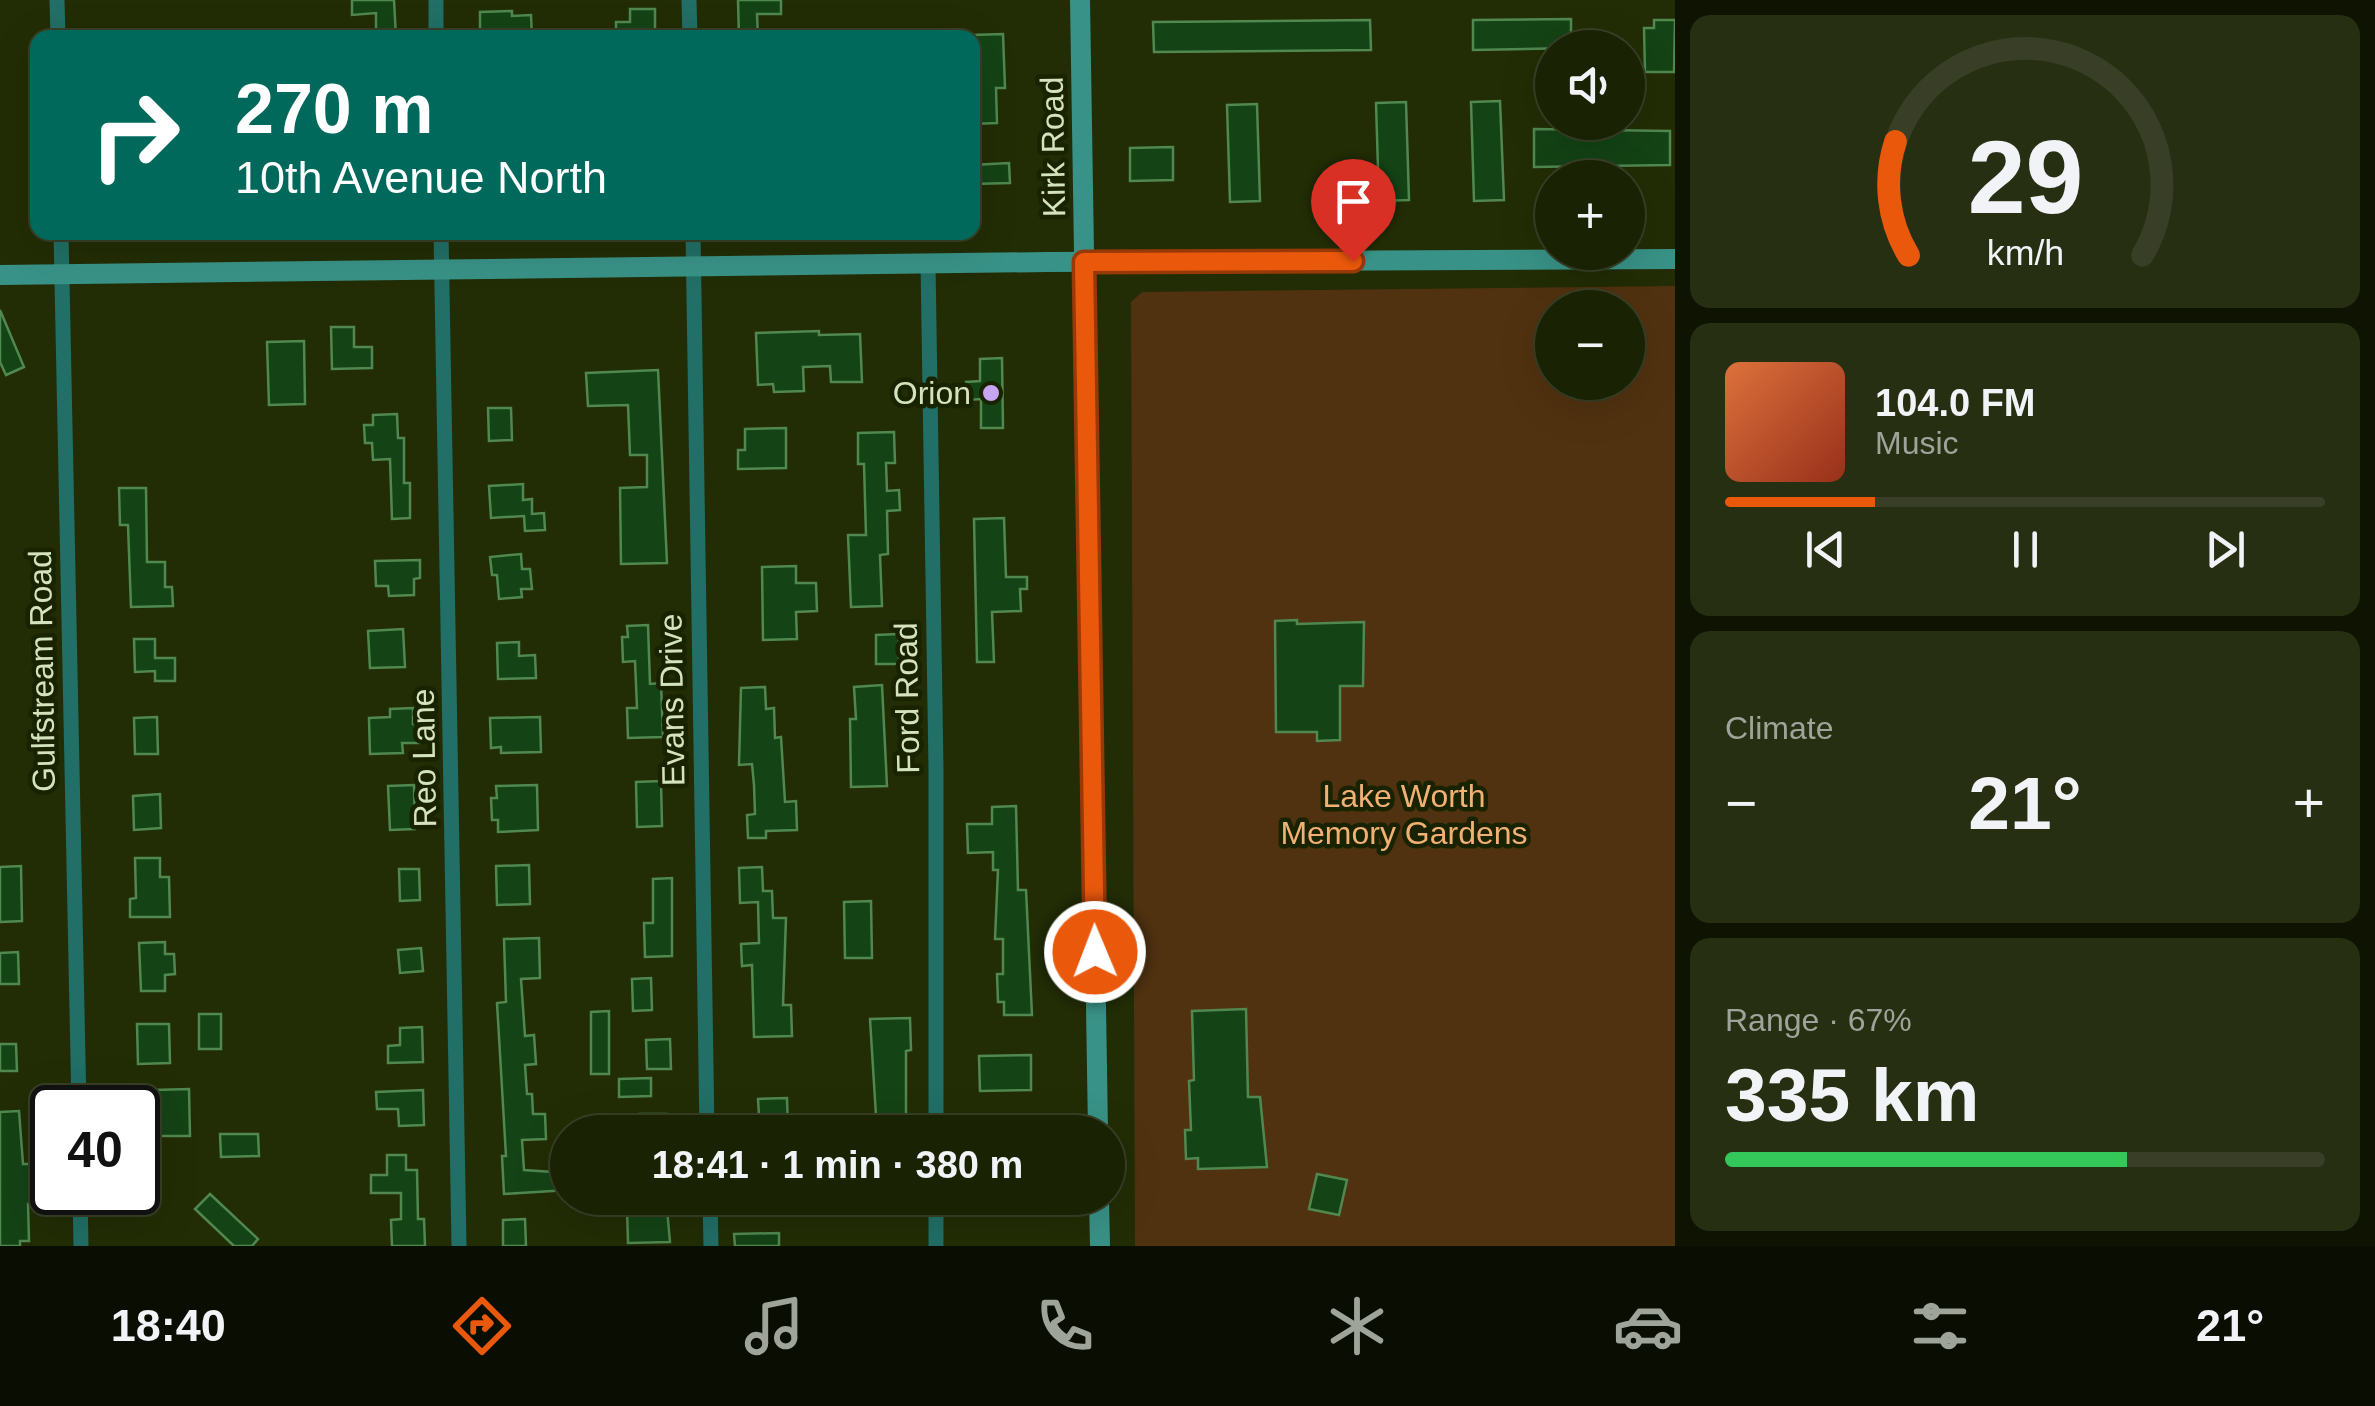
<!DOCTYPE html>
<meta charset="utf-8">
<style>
:root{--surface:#1a2204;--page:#272f13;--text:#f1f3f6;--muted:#9fa49a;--line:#383f26;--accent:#ea580c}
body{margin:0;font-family:Helvetica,sans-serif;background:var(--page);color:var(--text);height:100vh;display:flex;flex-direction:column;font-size:38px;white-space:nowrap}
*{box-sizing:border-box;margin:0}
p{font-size:32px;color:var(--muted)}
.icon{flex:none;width:55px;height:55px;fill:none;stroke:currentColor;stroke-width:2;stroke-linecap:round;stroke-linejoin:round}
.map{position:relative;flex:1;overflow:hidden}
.side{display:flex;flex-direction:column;gap:15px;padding:15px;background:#0e1302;width:700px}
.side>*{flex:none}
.guide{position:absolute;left:30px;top:30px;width:950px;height:210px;border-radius:20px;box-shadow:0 10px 40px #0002,0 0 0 2px var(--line);background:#00695c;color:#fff;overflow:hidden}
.tools{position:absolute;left:1535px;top:30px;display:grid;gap:20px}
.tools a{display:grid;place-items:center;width:110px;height:110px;border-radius:50%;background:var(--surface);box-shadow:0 10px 40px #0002,0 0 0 2px var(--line);font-size:50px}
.speed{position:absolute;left:30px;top:1085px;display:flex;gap:20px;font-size:50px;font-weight:700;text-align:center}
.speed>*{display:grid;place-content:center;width:130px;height:130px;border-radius:50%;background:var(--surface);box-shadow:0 10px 40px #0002,0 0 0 2px var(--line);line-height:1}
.speed .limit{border:5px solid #111;border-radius:15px;background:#fff;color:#111}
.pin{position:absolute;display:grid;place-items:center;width:85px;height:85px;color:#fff;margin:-102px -42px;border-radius:50% 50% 50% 0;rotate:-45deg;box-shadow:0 0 10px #0007}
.pin .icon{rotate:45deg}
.me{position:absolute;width:110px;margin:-55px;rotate:359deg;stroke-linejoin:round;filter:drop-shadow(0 0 8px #0008)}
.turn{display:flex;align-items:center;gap:35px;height:210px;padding:0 40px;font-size:45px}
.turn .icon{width:130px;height:130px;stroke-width:2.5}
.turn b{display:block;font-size:70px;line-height:85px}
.big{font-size:75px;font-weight:700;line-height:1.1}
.side .widget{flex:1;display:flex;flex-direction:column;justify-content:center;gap:15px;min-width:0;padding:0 35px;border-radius:20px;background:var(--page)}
.side .dial{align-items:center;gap:0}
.dial svg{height:260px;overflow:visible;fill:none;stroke:var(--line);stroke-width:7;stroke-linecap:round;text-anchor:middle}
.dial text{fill:var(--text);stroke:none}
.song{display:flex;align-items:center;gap:30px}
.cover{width:120px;height:120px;border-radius:15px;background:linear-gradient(135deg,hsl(20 70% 55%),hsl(10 70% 35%))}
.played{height:10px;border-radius:5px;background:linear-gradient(90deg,var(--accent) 25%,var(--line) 25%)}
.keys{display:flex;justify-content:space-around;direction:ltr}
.heat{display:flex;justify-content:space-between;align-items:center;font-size:55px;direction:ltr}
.charge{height:15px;border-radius:8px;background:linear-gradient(90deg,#34c759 67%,var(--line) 0)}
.trip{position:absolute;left:550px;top:1115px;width:575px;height:100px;border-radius:50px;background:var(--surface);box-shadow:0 10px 40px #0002,0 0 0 2px var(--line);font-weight:700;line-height:100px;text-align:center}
.tab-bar{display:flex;height:160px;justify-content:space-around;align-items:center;background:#0a0e02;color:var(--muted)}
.tab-bar .icon{width:70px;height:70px}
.tab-bar .on{color:var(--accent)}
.tab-bar b{font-size:45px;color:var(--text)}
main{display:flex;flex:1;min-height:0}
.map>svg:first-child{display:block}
</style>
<main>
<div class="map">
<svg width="1675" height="1246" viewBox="0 0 1675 1246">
<rect width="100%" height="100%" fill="#222d05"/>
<path fill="#513210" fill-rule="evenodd" d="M 1675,286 L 1675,1246 L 1135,1246 L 1131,302 L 1142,292 ZM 1552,308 L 1628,308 L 1628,382 L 1552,382 Z"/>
<g fill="#144315" stroke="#50884f" stroke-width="2.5">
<path d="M 352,0 L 394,0 L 396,38 L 376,38 L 376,13 L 352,15 Z"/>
<path d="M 738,0 L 781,0 L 781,14 L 757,14 L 758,38 L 739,38 Z"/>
<path d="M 630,9 L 655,9 L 655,38 L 616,38 L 616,22 L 630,22 Z"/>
<path d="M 512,11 L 512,16 L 531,15 L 532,38 L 480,38 L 480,12 Z"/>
<path d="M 1571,19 L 1571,48 L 1473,50 L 1473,20 Z"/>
<path d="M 1370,20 L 1371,50 L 1154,52 L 1153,22 Z"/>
<path d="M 1654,20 L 1675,20 L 1674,72 L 1645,72 L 1644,28 L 1654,28 Z"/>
<path d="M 1003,34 L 1005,88 L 996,88 L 997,123 L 972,124 L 972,35 Z"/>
<path d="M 1500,101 L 1504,200 L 1474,201 L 1471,102 Z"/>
<path d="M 1406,102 L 1409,200 L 1379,201 L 1376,103 Z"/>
<path d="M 1257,104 L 1260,201 L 1230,202 L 1227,105 Z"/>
<path d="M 1534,129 L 1670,131 L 1670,165 L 1534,167 Z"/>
<path d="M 1173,147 L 1173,180 L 1130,181 L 1130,148 Z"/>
<path d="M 1009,163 L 1010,183 L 972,184 L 972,165 Z"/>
<path d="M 0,310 L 24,367 L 6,375 L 0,362 Z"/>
<path d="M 331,327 L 354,327 L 354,347 L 372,347 L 372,368 L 332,369 Z"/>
<path d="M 819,331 L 819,335 L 860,334 L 862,382 L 831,382 L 830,366 L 803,367 L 804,391 L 774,392 L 773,384 L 758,385 L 756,333 Z"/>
<path d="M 304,341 L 305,404 L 269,405 L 267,342 Z"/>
<path d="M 1002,358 L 1003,428 L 981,428 L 981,399 L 967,400 L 966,382 L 980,381 L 980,359 Z"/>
<path d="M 658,370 L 667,563 L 621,564 L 620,488 L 647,487 L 647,455 L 630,455 L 628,405 L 588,406 L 586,373 Z"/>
<path d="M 488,408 L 511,408 L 512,440 L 489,441 Z"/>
<path d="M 397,414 L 398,438 L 404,438 L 404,483 L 410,483 L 410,518 L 392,519 L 390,459 L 373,460 L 372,443 L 365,443 L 364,425 L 373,425 L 373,415 Z"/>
<path d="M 786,428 L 786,468 L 738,469 L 738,450 L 745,450 L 745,429 Z"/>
<path d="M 894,432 L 895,463 L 886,463 L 887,491 L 899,490 L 900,510 L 887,511 L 888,554 L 880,555 L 882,606 L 851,607 L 848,535 L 866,535 L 864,464 L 858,464 L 858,433 Z"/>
<path d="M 523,484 L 523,500 L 532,499 L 532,514 L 544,513 L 545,530 L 525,531 L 524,516 L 491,518 L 489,486 Z"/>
<path d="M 119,488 L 146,488 L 147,562 L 165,562 L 165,587 L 172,587 L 173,606 L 131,607 L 128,525 L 120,525 Z"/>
<path d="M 1004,518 L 1006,577 L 1027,577 L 1027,589 L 1020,589 L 1021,611 L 992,612 L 994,662 L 977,662 L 974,519 Z"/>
<path d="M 521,554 L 522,569 L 530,569 L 532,589 L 521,589 L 522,597 L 499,599 L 497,575 L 492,575 L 490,557 Z"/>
<path d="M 420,560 L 420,578 L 414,579 L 414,595 L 389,596 L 388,586 L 376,586 L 375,561 Z"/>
<path d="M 796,566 L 796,583 L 816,583 L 817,611 L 796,612 L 797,639 L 763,640 L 762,567 Z"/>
<path d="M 1297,620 L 1297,624 L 1364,622 L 1363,686 L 1340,686 L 1340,740 L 1317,741 L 1317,732 L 1276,732 L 1275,621 Z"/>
<path d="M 648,625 L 650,684 L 661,683 L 663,737 L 628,738 L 627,708 L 637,708 L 635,661 L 623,662 L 622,637 L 628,637 L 627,626 Z"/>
<path d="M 403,629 L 405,667 L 370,668 L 368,631 Z"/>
<path d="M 899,634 L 899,664 L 876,664 L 876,635 Z"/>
<path d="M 134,639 L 155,639 L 155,658 L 175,658 L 175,681 L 155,681 L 155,671 L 135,672 Z"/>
<path d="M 519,642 L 519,656 L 535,655 L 536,678 L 498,679 L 497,643 Z"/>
<path d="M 882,685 L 887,786 L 851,787 L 850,719 L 856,719 L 854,687 Z"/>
<path d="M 765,687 L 766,709 L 774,708 L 775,738 L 781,737 L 785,802 L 796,801 L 797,830 L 766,831 L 766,838 L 748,838 L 747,815 L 755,814 L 754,785 L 752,764 L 739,765 L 741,688 Z"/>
<path d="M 413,708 L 413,724 L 419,724 L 419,743 L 402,743 L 403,753 L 370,754 L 369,718 L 390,717 L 390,709 Z"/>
<path d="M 157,717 L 158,754 L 135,754 L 134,718 Z"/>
<path d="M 540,717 L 541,752 L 501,753 L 501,747 L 491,748 L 490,718 Z"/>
<path d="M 661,781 L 662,826 L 637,827 L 636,782 Z"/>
<path d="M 414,785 L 415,829 L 390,830 L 388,786 Z"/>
<path d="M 537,785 L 538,830 L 498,832 L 498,820 L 492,820 L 491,798 L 497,798 L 496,786 Z"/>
<path d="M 160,794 L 161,828 L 134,830 L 133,796 Z"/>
<path d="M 1016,806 L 1018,890 L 1026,890 L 1032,1015 L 1004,1015 L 1004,1002 L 998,1002 L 997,974 L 1003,974 L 1003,939 L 995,939 L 998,870 L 993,870 L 993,852 L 968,853 L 967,824 L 992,824 L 992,807 Z"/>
<path d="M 135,858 L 160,858 L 160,877 L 169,877 L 170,917 L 130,917 L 130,899 L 136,898 Z"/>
<path d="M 529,865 L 530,904 L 497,905 L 496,866 Z"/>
<path d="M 21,866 L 22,921 L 0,922 L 0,867 Z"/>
<path d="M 762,867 L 763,891 L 772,891 L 773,918 L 786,918 L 783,1005 L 791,1005 L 792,1036 L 754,1037 L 752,965 L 742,966 L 741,944 L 759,943 L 758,902 L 740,903 L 739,868 Z"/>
<path d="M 399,869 L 419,869 L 420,900 L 400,901 Z"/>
<path d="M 672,878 L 672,956 L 645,957 L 644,923 L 653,923 L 653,879 Z"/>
<path d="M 871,901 L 872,958 L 845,958 L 844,902 Z"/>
<path d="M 539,938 L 540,978 L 521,979 L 525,1036 L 534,1035 L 536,1064 L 525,1065 L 527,1094 L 532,1094 L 533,1114 L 545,1114 L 546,1139 L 522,1140 L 524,1170 L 568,1173 L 568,1190 L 504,1194 L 502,1156 L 506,1156 L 497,1003 L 506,1002 L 504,939 Z"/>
<path d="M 165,942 L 165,954 L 174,954 L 175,974 L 165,975 L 165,991 L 141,991 L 139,943 Z"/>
<path d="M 421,948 L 423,971 L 400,973 L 398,950 Z"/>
<path d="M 18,952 L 19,984 L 0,984 L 0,953 Z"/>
<path d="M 651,978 L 652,1010 L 633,1011 L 632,979 Z"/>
<path d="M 1246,1009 L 1248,1097 L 1260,1097 L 1267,1167 L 1198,1169 L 1198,1158 L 1186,1159 L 1185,1130 L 1191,1130 L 1189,1081 L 1194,1080 L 1192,1011 Z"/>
<path d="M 609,1011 L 609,1074 L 591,1074 L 591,1012 Z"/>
<rect x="199" y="1014" width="22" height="35"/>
<path d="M 910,1018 L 911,1050 L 906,1051 L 906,1132 L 877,1132 L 870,1019 Z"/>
<path d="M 137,1024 L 169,1024 L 170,1063 L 138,1064 Z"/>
<path d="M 422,1027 L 423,1062 L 388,1063 L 388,1046 L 400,1045 L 400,1028 Z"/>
<path d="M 670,1039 L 671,1069 L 647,1069 L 646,1040 Z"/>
<path d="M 0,1044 L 16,1044 L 17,1071 L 0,1071 Z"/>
<path d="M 1031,1055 L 1031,1090 L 980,1091 L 979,1056 Z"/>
<path d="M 651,1078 L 651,1096 L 619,1097 L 619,1079 Z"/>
<path d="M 189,1089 L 190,1136 L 155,1136 L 154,1090 Z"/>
<path d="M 423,1090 L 424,1125 L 399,1126 L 398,1109 L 377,1109 L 376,1092 Z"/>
<path d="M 787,1098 L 788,1132 L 760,1132 L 758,1099 Z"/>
<path d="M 19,1111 L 23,1164 L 33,1164 L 34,1204 L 28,1204 L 29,1241 L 20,1241 L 20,1246 L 0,1246 L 0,1112 Z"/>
<rect x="640" y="1114" width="26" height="18"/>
<path d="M 220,1134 L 258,1134 L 259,1156 L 221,1157 Z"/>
<path d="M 387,1155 L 406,1155 L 406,1170 L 417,1170 L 418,1219 L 424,1219 L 425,1246 L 392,1246 L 391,1220 L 401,1219 L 401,1193 L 371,1193 L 371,1175 L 387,1175 Z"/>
<path d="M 1317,1174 L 1347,1180 L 1339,1215 L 1309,1209 Z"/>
<path d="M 210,1194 L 258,1239 L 252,1246 L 234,1246 L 195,1209 Z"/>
<path d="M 637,1198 L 666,1198 L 670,1242 L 628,1243 L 627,1207 L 637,1207 Z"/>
<path d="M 525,1219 L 526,1246 L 503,1246 L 503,1220 Z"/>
<path d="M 779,1233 L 779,1246 L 735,1246 L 734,1234 Z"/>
</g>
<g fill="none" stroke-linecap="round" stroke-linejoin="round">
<g stroke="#216f66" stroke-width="15">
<path d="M 57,0 L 58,38"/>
<path d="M 436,0 L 436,38"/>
<path d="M 689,0 L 690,38"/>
<path d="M 61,232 L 79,1108"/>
<path d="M 441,232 L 459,1246"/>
<path d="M 693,232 L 707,1132"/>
<path d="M 928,263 L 936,769 L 936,1132"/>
<path d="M 80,1192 L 81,1246"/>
<path d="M 710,1198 L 711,1246"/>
<path d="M 936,1246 L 936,1198"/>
</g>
<g stroke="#399287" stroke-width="20">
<path d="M 1080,0 L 1098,1132"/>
<path d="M 0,275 L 1047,262 L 1675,259"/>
<path d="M 1099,1198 L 1100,1246"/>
</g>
</g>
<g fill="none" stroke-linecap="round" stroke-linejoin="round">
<g stroke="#983908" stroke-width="25">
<path id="route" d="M 1095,952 L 1084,262 L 1353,261"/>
</g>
<use href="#route" stroke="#ea580c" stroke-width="18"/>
</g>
<circle fill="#c6a6f0" stroke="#192300" stroke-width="4" cx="991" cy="393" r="10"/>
<g text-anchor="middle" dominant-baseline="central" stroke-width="9" stroke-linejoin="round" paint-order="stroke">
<g font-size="32" fill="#d5e3bd" stroke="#192300">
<text transform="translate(1053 147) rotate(-91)">Kirk Road</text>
<text transform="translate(42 671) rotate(-91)">Gulfstream Road</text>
<text transform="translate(907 698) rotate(-91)">Ford Road</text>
<text transform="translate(672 700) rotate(-91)">Evans Drive</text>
<text transform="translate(424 758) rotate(-91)">Reo Lane</text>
</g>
<g font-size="32" fill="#d5e3bd" stroke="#192300" text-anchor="end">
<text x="971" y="393">Orion</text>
</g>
<g font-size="32" fill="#f2b174" stroke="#192300">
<text x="1404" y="796">Lake Worth<tspan x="1404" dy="37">Memory Gardens</tspan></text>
</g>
</g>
</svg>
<div class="tools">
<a><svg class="icon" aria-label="sound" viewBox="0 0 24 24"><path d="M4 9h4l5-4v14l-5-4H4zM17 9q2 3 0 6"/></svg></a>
<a>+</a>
<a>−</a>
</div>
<div class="speed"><div class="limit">40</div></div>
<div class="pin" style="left:1353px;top:261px;background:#d93025"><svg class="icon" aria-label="arrive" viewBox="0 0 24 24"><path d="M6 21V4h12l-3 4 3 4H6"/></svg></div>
<svg class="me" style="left:1095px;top:952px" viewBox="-20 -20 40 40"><circle r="17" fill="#ea580c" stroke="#fff" stroke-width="3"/><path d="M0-11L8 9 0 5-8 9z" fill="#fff"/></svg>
<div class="trip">18:41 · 1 min · 380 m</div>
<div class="guide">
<div class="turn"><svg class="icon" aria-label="right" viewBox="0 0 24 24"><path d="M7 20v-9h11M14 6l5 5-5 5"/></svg><div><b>270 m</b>10th Avenue North</div></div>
</div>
</div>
<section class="side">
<div class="widget dial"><svg viewBox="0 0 100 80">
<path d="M14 69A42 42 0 1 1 86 69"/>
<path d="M14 69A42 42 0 0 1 10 34" stroke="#ea580c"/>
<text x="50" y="56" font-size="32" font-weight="700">29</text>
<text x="50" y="72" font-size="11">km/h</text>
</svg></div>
<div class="widget">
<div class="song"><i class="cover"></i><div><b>104.0 FM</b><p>Music</p></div></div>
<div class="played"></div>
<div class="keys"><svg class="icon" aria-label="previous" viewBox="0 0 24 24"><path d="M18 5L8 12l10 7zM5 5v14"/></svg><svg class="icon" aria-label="pause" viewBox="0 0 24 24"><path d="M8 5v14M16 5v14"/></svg><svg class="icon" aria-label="next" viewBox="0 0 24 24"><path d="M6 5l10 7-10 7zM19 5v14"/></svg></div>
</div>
<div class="widget"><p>Climate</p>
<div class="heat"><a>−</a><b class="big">21°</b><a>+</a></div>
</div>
<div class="widget"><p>Range · 67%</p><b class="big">335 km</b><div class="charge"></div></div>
</section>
</main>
<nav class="tab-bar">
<b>18:40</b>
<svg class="icon on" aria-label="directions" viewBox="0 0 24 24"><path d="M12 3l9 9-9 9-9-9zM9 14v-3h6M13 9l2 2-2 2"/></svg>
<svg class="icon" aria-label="music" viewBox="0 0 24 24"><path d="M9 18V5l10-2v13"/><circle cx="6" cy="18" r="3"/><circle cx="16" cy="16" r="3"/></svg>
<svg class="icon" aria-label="phone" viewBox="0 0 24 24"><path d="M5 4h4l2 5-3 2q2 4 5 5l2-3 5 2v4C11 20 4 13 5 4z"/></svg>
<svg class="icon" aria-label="climate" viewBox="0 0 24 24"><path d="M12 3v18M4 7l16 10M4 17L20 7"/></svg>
<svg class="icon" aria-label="car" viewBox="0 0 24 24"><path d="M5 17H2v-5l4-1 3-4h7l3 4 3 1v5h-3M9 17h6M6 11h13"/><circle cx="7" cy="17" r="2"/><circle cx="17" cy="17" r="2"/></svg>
<svg class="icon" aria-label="filters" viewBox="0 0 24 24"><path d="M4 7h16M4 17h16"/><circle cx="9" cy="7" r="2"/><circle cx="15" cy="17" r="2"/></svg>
<b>21°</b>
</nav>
